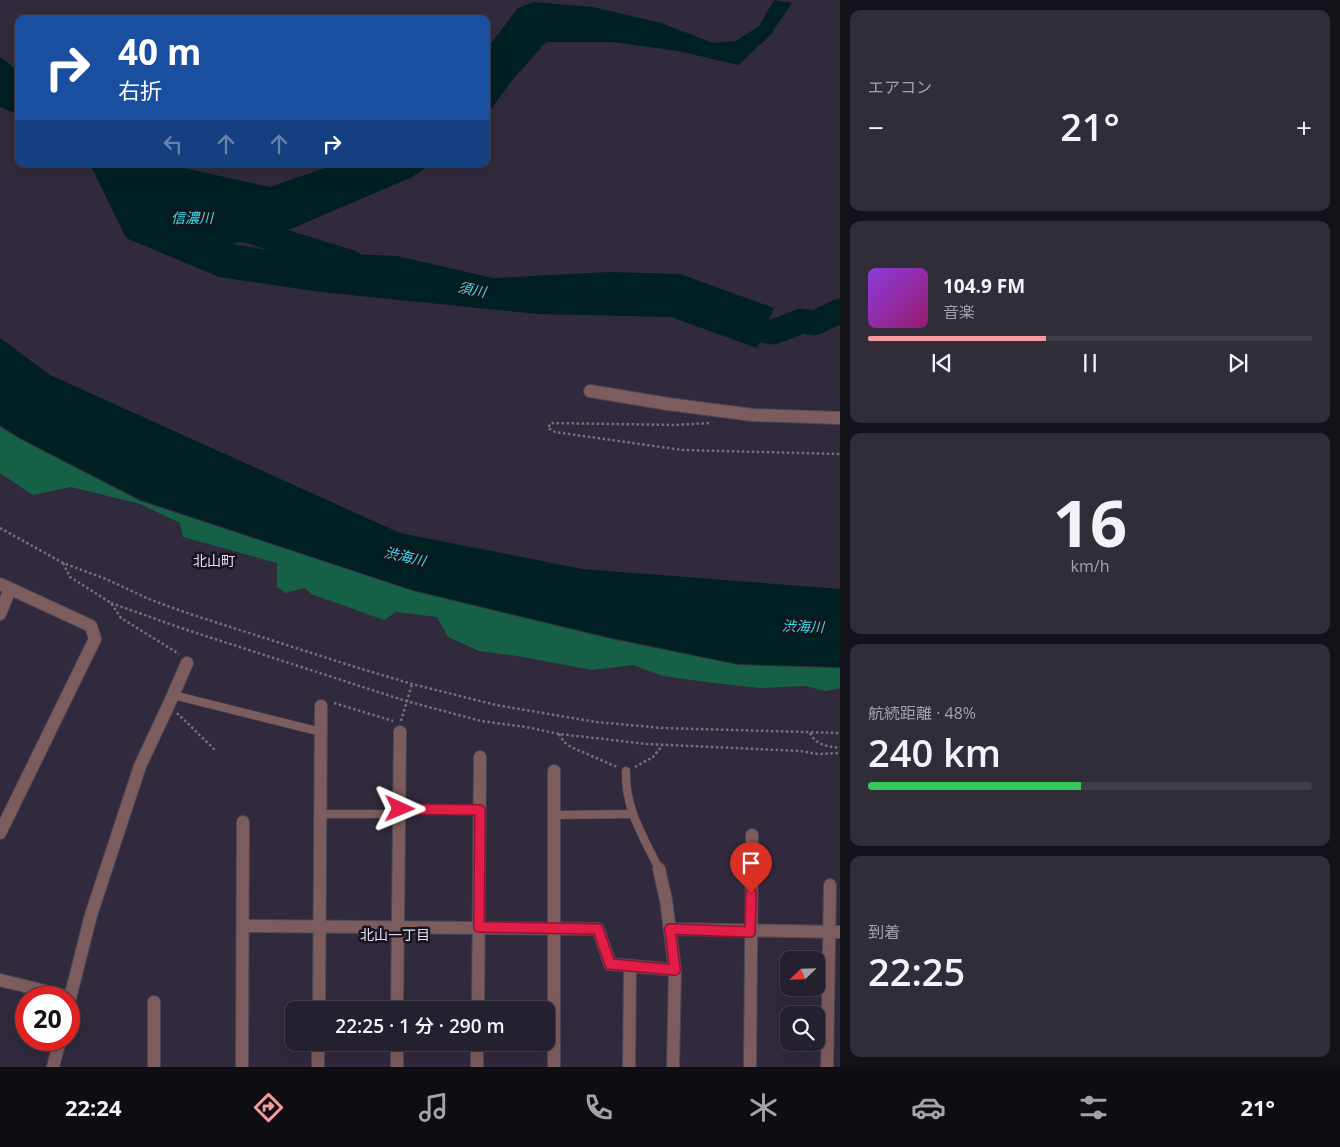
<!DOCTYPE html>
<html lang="ja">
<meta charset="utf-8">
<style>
:root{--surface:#24202d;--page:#302d39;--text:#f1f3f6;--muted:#a3a3aa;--line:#413e49;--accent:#f59b9e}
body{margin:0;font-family:"Open Sans","Noto Sans JP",sans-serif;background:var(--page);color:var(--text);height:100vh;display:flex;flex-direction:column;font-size:19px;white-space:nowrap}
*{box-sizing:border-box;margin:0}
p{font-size:16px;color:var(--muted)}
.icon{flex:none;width:28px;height:28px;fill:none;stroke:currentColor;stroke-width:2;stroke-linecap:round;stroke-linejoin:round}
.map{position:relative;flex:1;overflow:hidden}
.sheet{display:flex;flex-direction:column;gap:10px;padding:10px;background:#141219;width:500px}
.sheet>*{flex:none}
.top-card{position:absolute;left:15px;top:15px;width:475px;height:152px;border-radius:10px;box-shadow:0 5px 20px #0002,0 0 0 1px var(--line);background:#1a4fa0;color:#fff;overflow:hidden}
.needle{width:32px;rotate:247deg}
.tools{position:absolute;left:780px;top:951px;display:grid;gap:10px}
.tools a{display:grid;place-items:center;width:45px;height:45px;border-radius:10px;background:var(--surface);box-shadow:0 5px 20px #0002,0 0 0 1px var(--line);font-size:25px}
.speed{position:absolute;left:15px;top:986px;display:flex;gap:10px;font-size:25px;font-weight:700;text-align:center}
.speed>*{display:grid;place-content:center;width:65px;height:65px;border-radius:50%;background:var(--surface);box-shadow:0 5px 20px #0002,0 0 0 1px var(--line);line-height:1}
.speed .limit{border:8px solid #d22;background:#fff;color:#111}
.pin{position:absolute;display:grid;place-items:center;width:42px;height:42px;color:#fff;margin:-51px -21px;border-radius:50% 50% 50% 0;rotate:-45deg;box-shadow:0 0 5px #0007}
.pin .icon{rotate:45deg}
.me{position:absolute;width:55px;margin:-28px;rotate:91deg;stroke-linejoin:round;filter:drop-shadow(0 0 4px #0008)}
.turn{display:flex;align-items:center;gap:18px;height:105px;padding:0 20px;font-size:22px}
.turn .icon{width:65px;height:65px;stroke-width:2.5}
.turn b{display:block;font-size:35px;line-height:42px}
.lanes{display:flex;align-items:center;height:48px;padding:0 20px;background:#0003;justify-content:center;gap:25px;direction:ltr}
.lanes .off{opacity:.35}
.big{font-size:38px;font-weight:600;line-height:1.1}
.sheet .card{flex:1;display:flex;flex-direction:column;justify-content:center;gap:8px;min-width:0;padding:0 18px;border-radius:10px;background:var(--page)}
.sheet .dial{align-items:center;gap:0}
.dial b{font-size:65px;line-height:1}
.song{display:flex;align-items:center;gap:15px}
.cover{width:60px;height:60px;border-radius:8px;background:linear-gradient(135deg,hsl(270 70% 55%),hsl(320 70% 35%))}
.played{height:5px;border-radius:2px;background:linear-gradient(90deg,var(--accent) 40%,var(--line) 40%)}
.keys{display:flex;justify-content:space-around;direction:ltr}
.heat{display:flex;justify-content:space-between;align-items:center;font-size:28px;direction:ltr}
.charge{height:8px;border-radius:4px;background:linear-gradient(90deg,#34c759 48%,var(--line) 0)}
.trip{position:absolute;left:285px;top:1001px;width:270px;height:50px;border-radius:10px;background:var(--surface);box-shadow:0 5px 20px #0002,0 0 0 1px var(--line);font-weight:600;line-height:50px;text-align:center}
.tab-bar{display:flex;height:80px;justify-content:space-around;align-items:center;background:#0e0d12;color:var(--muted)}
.tab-bar .icon{width:35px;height:35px}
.tab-bar .selected{color:var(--accent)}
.tab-bar b{font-size:22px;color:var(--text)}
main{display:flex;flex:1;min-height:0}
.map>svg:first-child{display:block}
</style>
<main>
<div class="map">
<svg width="840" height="1067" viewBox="0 0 840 1067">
<rect width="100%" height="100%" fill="#302a3c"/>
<path fill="#156046" d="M 0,427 L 20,439 L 140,501 L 413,591 L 607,638 L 738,665 L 840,668 L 840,688 L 826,691 L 805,686 L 760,688 L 713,683 L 663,676 L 633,665 L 592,670 L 517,656 L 479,651 L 448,637 L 437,617 L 396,612 L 384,620 L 311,594 L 305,588 L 285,593 L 277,587 L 277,563 L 183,537 L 180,523 L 140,504 L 71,487 L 33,495 L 0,473 Z"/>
<g fill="#002023">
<path d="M 774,0 L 792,3 L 771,34 L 739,65 L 678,51 L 612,42 L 546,42 L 510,83 L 486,116 L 486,50 L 518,8 L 534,2 L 593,7 L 661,23 L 713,43 L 736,41 L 759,26 Z"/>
<path d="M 0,57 L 19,71 L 19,115 L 0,107 Z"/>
<path d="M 90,164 L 166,164 L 270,187 L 336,164 L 431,164 L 412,177 L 291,229 L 232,244 L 273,251 L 397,256 L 493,278 L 610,272 L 680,274 L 774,308 L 757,348 L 671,317 L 538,314 L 321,292 L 219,277 L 126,238 Z"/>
<path d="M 0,338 L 50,375 L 400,533 L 582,569 L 840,589 L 840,667 L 738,664 L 608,637 L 413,590 L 141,500 L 20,438 L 0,425 Z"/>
</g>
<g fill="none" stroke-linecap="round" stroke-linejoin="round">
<g stroke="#002023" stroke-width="25">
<path d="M 233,226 L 352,263"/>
<path d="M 733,317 L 759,330 L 773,332 L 802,321 L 814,323 L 840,311"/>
</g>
<g stroke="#4c4758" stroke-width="9">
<g id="service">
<path d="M 173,695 L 321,732"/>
<path d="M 626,771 C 625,809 643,836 659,869"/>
<path d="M 400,809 L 480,810"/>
<path d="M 320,814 L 400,814"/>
<path d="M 555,815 L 632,814"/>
</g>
</g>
<g stroke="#4c4758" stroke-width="14">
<g id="minor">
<path d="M 590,391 L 668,404 L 753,415 L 840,418"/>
<path d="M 0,584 L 91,626 L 95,639 L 0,833"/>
<path d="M 0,614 L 10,589"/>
<path d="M 659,869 L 666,900 L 675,970 L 673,1067"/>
<path d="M 243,926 L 598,929 L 610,964 L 675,970"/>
<path d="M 670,929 L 840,932"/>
<path d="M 0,980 L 70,997"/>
<path d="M 69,1002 L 91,915 L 140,766 L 170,702 L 187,663"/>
<path d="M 154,1002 L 154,1067"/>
<path d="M 319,1010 L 321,706"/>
<path d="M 397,1010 L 400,732"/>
<path d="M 478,1010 L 480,757"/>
<path d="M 53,1067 L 60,1040"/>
<path d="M 242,1067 L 243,822"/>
<path d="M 318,1067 L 318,1042"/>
<path d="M 397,1067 L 397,1042"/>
<path d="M 477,1067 L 477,1042"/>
<path d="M 554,1067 L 554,771"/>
<path d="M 629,1067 L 630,966"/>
<path d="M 750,1067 L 752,835"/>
<path d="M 827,1067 L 830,885"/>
</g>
</g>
<g stroke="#75707f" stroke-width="2.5" stroke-dasharray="2.5 2.5" stroke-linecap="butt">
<path d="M 709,423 L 675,425 L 551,423 L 548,428 L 555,432 L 682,450 L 840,454"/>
<path d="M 0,528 L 63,563 L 106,579 L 151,600 L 193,615 L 352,666 L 412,684 L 496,705 L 596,722 L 662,728 L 840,733"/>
<path d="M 63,563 L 70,577 L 111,603 L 121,618 L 179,654"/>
<path d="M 111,603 L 178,627 L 406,701 L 481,721 L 526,727 L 559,734 L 647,744 L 800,751 L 818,754 L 840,753"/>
<path d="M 334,703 L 393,721"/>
<path d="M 177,713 L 216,751"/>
<path d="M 401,721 L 412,684"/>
<path d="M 810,733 C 817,746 827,746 840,748"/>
<path d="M 559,734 L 564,742 L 571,747 L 617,767"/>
<path d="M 635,767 L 653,757 L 662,746"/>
</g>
<use href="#service" stroke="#7d5c5e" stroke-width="8"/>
<use href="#minor" stroke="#7d5c5e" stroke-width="12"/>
</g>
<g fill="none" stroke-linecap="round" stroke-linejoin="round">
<g stroke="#92132f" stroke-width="12">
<path id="route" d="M 400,809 L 480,810 L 479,927 L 598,929 L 610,964 L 675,970 L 670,929 L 750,932 L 751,893"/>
</g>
<use href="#route" stroke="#e11d48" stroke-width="9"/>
</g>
<g text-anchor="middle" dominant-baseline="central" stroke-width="5" stroke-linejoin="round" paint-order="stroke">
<g font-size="14" font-style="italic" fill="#41deed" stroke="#17141d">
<text x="192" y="217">信濃川</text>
<text transform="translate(472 289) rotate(11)">須川</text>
<text transform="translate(405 556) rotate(13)">渋海川</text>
<text transform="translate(803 626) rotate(2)">渋海川</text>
</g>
<g font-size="14" fill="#e6dff7" stroke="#17141d">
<text x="214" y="560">北山町</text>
<text x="395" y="934">北山一丁目</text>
</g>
</g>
</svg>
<div class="tools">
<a><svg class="needle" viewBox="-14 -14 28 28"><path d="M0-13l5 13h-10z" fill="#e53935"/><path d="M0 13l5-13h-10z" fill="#a3a3aa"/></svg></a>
<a><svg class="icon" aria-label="search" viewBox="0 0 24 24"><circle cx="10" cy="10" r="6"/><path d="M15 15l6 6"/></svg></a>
</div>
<div class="speed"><div class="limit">20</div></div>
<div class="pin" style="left:751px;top:893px;background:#d93025"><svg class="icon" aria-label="arrive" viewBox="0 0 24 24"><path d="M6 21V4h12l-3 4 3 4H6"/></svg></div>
<svg class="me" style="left:400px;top:809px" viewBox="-20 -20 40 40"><path d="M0-17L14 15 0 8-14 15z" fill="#e11d48" stroke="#fff" stroke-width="4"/></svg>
<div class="trip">22:25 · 1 分 · 290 m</div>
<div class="top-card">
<div class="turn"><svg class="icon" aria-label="right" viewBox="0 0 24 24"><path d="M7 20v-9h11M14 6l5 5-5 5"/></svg><div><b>40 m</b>右折</div></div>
<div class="lanes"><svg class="icon off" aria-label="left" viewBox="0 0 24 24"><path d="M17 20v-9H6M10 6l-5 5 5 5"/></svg><svg class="icon off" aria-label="ahead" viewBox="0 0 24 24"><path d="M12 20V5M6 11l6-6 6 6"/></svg><svg class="icon off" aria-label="ahead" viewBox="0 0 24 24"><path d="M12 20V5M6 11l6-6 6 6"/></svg><svg class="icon" aria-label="right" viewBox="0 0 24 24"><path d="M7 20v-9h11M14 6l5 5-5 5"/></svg></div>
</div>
</div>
<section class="sheet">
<div class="card"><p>エアコン</p>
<div class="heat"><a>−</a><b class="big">21°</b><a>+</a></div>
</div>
<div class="card">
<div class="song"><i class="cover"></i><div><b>104.9 FM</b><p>音楽</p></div></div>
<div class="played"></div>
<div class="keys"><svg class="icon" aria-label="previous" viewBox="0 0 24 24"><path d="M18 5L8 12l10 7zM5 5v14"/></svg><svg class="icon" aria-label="pause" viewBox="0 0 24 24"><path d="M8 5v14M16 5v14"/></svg><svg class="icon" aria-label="next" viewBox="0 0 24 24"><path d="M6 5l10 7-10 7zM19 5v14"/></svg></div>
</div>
<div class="card dial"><b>16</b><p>km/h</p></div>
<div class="card"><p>航続距離 · 48%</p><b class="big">240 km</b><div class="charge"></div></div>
<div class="card"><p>到着</p><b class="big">22:25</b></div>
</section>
</main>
<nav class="tab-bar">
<b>22:24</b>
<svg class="icon selected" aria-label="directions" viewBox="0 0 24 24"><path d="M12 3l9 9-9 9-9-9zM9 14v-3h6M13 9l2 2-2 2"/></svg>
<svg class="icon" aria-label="music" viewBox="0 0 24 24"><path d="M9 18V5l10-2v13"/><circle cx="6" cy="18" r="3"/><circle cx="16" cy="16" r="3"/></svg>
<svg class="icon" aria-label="phone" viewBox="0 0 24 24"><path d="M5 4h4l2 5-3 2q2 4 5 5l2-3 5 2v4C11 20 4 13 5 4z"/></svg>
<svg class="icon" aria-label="climate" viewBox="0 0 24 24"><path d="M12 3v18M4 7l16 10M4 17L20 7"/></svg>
<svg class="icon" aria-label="car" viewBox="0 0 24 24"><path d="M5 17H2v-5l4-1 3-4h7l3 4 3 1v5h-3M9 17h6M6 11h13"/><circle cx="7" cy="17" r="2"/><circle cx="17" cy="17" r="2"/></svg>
<svg class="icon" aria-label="filters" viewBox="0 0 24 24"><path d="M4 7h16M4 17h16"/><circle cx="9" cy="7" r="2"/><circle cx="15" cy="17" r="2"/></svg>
<b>21°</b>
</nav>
